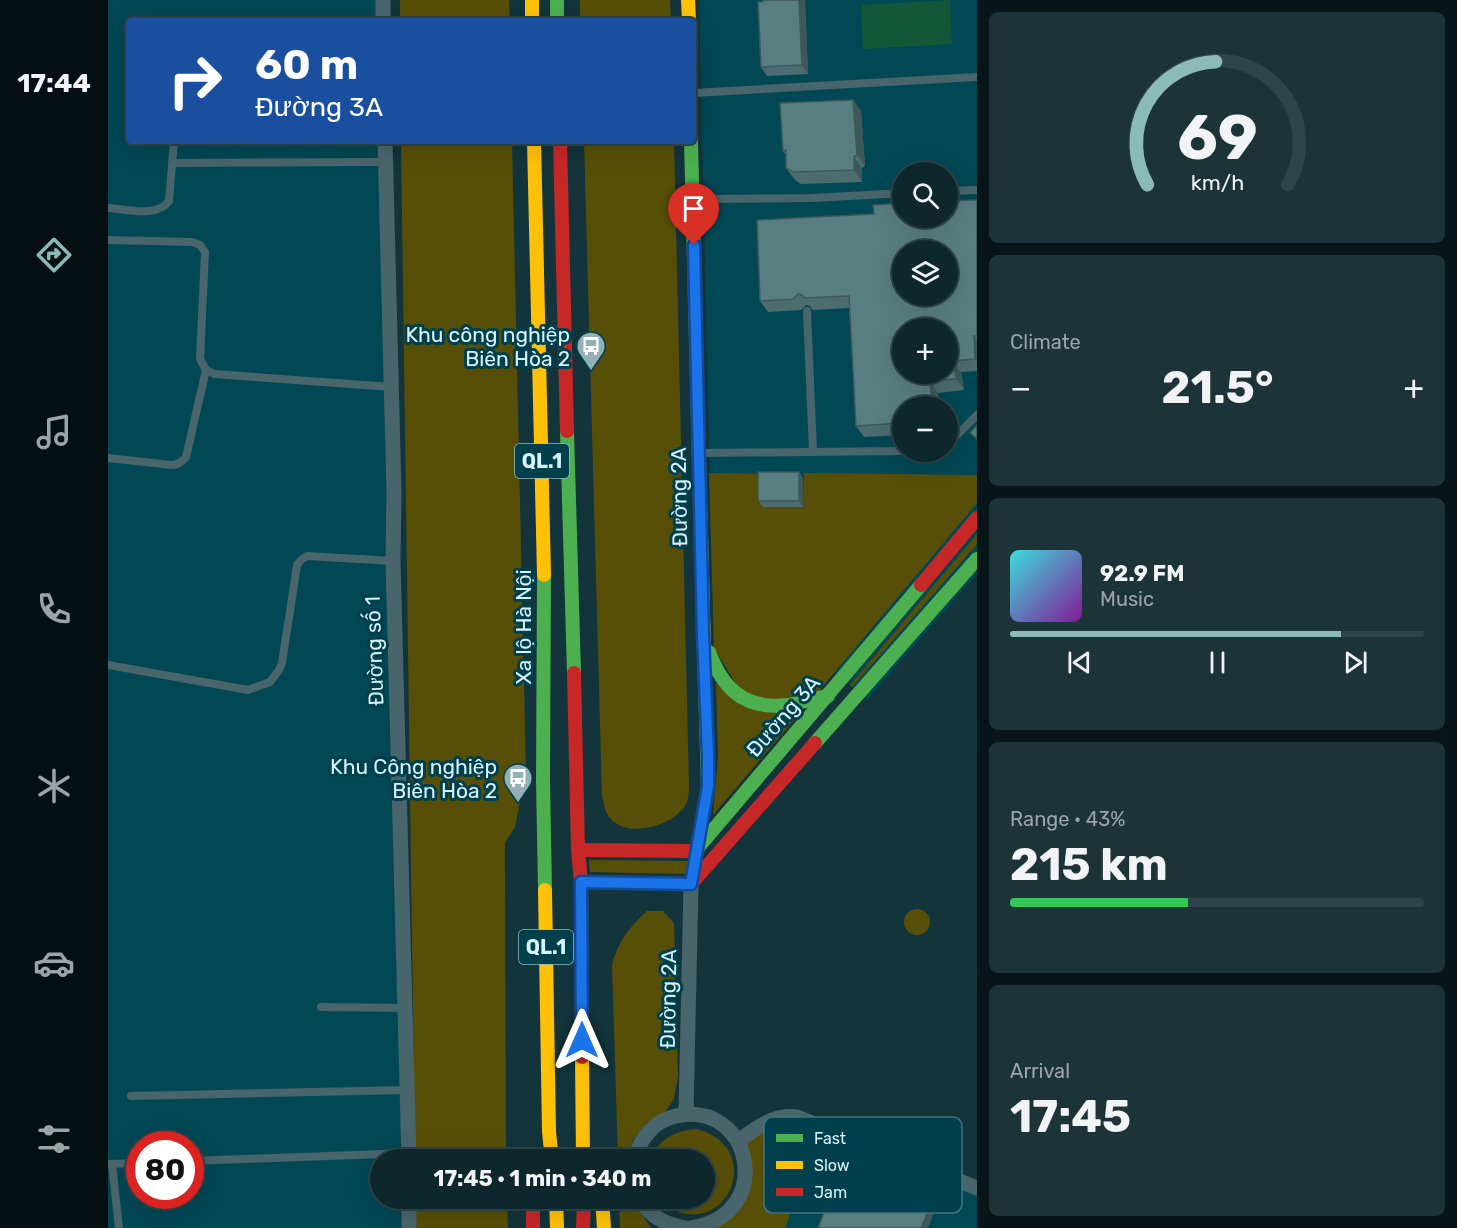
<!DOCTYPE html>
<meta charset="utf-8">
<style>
:root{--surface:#0e272c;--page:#1c3338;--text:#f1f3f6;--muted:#9ba5a9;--line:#2e4448;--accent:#8bbbb9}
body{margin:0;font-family:Rubik,sans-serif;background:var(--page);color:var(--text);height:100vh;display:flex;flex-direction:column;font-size:22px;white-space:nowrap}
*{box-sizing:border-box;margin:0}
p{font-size:20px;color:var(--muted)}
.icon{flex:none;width:33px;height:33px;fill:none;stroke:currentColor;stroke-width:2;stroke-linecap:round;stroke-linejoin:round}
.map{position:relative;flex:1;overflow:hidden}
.details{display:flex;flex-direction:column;gap:12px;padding:12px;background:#081518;width:480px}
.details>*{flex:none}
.top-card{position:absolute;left:18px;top:18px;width:570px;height:126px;border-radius:6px;box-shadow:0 6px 24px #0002,0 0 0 2px var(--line);background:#1a4fa0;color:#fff;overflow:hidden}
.controls{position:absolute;left:784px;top:162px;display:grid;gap:12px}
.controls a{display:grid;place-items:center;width:66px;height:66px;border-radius:50%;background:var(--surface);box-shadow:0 6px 24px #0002,0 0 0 2px var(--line);font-size:30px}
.speed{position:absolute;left:18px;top:1131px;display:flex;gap:12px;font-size:30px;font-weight:700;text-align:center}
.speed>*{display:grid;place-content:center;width:78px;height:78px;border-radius:50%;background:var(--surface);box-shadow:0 6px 24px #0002,0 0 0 2px var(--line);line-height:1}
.speed .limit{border:9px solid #d22;background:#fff;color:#111}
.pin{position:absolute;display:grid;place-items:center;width:51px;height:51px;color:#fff;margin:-62px -26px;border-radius:50% 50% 50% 0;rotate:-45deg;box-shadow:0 0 6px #0007}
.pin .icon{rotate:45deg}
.me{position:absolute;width:66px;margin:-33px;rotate:0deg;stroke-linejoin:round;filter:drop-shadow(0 0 4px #0008)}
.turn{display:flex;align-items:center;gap:21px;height:126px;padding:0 30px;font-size:27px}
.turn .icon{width:78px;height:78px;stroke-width:2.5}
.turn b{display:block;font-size:42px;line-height:51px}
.big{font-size:45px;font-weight:700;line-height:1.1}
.details .card{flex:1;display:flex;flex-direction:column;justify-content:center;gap:9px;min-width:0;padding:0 21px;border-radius:9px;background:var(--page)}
.details .dial{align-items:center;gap:0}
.dial svg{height:156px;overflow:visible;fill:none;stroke:var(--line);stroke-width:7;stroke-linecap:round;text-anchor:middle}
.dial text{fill:var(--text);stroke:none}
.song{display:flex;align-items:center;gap:18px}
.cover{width:72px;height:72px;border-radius:9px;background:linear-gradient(135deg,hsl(180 70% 55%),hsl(290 70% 35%))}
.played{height:6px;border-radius:3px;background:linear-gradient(90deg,var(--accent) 80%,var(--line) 80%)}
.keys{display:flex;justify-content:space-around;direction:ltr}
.heat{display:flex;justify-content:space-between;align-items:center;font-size:33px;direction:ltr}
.charge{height:9px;border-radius:4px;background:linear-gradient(90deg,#34c759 43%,var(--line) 0)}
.trip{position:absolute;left:262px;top:1149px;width:345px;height:60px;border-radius:30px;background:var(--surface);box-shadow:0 6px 24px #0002,0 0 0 2px var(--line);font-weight:700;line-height:60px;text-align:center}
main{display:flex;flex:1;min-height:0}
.tabs{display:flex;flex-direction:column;width:108px;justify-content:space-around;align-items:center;background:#061012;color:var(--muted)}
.tabs .icon{width:42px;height:42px}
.tabs .active{color:var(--accent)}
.tabs b{font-size:27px;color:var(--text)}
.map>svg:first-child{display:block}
</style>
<main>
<nav class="tabs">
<b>17:44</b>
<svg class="icon active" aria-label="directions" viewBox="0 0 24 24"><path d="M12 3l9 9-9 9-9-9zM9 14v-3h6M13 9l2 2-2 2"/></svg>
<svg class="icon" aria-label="music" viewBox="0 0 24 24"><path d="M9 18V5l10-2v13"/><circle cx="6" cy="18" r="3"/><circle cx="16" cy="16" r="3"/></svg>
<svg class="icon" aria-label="phone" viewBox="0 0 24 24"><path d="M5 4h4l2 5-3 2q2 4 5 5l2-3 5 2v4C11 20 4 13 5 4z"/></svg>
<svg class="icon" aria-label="climate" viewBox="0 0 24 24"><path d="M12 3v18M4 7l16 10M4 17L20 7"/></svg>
<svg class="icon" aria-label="car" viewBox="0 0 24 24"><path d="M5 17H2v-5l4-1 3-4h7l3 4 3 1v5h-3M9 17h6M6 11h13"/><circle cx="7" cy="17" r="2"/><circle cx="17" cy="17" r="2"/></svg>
<svg class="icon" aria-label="filters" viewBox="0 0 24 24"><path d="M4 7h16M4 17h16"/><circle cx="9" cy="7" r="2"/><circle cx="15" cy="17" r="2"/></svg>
</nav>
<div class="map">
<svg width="869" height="1228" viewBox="0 0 869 1228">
<rect width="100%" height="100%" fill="#12343a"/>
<g fill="#024754" fill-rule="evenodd">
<path d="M 0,0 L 268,0 L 269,21 L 21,21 L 21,141 L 271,141 L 295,1159 L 273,1160 L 273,1198 L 295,1199 L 295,1228 L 0,1228 ZM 32,1144 L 82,1144 L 82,1196 L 32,1196 Z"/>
<path d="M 591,0 L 869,0 L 869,574 L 759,700 L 728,673 L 606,648 ZM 795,172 L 840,172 L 840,218 L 795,218 ZM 795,250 L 840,250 L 840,296 L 795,296 ZM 795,328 L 840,328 L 840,374 L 795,374 ZM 795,406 L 840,406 L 840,452 L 795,452 Z"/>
<path d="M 688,1123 L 869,1195 L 869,1228 L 608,1228 L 618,1223 L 633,1207 L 641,1194 L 645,1174 L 642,1153 L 637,1143 Z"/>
</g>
<g fill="#574f08">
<path d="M 292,0 L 401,0 L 402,21 L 292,21 Z"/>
<path d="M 472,0 L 562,0 L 563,21 L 472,21 Z"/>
<path d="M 293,141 L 404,141 L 418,772 L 407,827 L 397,843 L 398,1159 L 307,1159 Z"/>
<path d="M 476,141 L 566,141 L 581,788 C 581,792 580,798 579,802 C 569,825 520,840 502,818 C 497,813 496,803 494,796 Z"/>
<path d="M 601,473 L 654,474 L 655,507 L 695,507 L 696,473 L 869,475 L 869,503 L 711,691 L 673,699 L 631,689 L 606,648 Z"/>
<path d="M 869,534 L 869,544 L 744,687 L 742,685 Z"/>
<path d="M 608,683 L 699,705 L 605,815 L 610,757 Z"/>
<path d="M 481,860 L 581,861 L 579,874 L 482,872 Z"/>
<circle cx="809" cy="922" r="13"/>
<path d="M 539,911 L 555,911 L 566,923 L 570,1076 L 566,1099 L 557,1112 L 539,1123 L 525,1140 L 518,1159 L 510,1159 L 504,965 C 509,943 522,926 539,911 Z"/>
<path d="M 688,1123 L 712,1132 L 677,1228 L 608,1228 C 639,1213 654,1174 637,1143 L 665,1125 Z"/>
<path d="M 588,1129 C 653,1145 626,1226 574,1213 C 565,1210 557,1206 551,1199 L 597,1198 L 597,1160 L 544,1159 C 550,1139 567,1131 588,1129 Z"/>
<path d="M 307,1199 L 399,1199 L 400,1228 L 307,1228 Z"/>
<path d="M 511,1199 L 524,1199 L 543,1228 L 512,1228 Z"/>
</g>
<path fill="#135738" d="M 842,0 L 844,44 L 755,49 L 753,5 Z"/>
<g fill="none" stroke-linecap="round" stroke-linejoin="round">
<g stroke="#49656c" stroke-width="8">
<path d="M 585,93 L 869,77"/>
<path d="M 66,163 L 278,162"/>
<path d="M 840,191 L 869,190"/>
<path d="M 586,199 L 705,198 L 795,193"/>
<path d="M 0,208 C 19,209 49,218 61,201 L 66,141"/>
<path d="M 0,240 L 84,242 L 92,245 L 97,252 L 92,359 L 98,370 L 106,374 L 283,387"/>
<path d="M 699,311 L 705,452"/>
<path d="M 840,444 L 869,415"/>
<path d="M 592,453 L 795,451"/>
<path d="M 0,458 L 63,465 C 70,465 74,462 78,457 L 98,370"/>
<path d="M 0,665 L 140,690 L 162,682 L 171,670 L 174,663 L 189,565 L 193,560 L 199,556 L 285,561"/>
<path d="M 213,1007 L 297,1008"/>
<path d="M 23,1096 L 299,1090"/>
<path d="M 82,1161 L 301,1153"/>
<path d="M 0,1164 L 32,1163"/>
<path d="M 4,1164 L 11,1228"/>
</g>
<g stroke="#49656c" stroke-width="15">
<path d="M 275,0 L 275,21"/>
<path d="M 277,141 L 286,492 L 285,561 L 301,1160"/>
<path d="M 578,1114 L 583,884"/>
<path d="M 630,1141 C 649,1128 665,1114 689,1117 L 869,1188"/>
<path d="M 525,1160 C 533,1138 545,1121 568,1116 C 644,1099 669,1215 583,1228"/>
<path d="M 301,1198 L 301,1228"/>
<path d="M 531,1198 C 542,1217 557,1224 577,1228"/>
</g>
<g stroke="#4caf50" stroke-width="14">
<path d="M 449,0 L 449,21"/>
<path d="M 583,141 L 590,422"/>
<path d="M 459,431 L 466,673"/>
<path d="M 436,575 L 435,781 L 437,890"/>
<path d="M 601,652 C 615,689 637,710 679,705 C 693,703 706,698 720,696"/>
<path d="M 707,743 L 869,559"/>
<path d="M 588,850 L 813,585"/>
<path d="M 583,884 L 600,786 L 597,686"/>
</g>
<g stroke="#ffc107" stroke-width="14">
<path d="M 424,0 L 424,21"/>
<path d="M 580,0 L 581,21"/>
<path d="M 426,141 L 436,575"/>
<path d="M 590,422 L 597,686"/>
<path d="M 437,890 L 441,1132 L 444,1160"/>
<path d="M 474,1057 L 475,1160"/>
<path d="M 448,1198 L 449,1228"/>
<path d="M 494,1198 L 496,1228"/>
</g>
<g stroke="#c62828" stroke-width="14">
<path d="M 452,141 L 459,431"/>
<path d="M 813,585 L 869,518"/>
<path d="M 466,673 L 470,850 L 473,882 L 474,1057"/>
<path d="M 470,850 L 588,851"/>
<path d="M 473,882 L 583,884 L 707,743"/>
<path d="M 425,1198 L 425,1228"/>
<path d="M 475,1228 L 476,1198"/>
</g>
</g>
<g fill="#4d6c6f">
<path d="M 655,0 L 697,0 L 700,74 L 659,76 L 653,67 Z"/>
<path d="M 745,100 L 753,111 L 757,166 L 754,168 L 754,182 L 693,184 L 686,179 L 678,168 L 678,155 L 675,151 Z"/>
<path d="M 869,200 L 869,371 L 853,372 L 856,390 L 830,393 L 795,406 L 795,435 L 756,437 L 748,426 L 741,308 L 705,310 L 702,306 L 698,305 L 693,310 L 660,312 L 652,301 L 766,214 Z"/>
<path d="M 691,472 L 695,478 L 695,507 L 655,507 L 650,501 Z"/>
</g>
<g fill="#3e585a">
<path d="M 691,0 L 697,0 L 700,74 L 694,65 Z"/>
<path d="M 745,100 L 753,111 L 757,166 L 749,155 Z"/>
<path d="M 746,157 L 754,168 L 754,182 L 746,170 Z"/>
<path d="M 866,336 L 869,341 L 869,362 L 867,359 Z"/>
<path d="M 845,361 L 853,372 L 856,390 L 848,379 Z"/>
<path d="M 822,381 L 830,393 L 831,406 L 824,406 Z"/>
<path d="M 691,472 L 695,478 L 695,507 L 691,501 Z"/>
<path d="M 826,1196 L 830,1202 L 820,1228 L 813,1228 Z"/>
</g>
<g fill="#597e81" stroke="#3e585a" stroke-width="1.5" fill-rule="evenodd">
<path d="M 655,0 L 691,0 L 694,65 L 653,67 L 650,2 L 655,2 Z"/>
<path d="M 745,100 L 749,155 L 746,157 L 746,170 L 685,172 L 678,168 L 678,150 L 675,151 L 672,103 Z"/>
<path d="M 869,200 L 869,336 L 866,336 L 867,359 L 845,361 L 848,379 L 822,381 L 824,406 L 795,406 L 795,423 L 748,426 L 741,296 L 697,298 L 694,295 L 690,294 L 685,299 L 652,301 L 649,220 L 766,214 L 765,205 L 795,203 L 795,218 L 840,218 L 840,201 ZM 795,250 L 840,250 L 840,296 L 795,296 ZM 795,328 L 840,328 L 840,374 L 795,374 Z"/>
<path d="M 869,425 L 869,439 L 862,433 Z"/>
<rect x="650" y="472" width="41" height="29"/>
<path d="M 736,1161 L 826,1196 L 813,1228 L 710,1228 Z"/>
</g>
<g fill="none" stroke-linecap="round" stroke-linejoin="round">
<g stroke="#114b97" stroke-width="15">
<path id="route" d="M 474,1040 L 473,882 L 583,884 L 600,786 L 600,755 L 595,634 L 586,245"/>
</g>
<use href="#route" stroke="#1a73e8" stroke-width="10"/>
</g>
<defs>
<g id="bus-pin" transform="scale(1.5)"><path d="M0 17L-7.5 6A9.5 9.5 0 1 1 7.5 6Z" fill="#93b0b7" stroke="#003f4c"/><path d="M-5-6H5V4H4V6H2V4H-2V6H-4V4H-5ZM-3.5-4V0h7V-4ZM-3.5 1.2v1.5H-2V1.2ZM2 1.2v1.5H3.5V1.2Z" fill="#fff"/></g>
</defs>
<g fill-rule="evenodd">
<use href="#bus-pin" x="483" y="346"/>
<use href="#bus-pin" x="410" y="778"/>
</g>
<g text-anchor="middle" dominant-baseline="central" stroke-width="6" stroke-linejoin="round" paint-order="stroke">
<g fill="#003f4c" stroke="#97bdc6" stroke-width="1.5">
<rect x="407" y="444" width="54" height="34" rx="4.5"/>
<rect x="411" y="930" width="54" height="34" rx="4.5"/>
</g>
<g font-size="20" font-weight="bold" fill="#d8f3fb">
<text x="434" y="461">QL.1</text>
<text x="438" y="947">QL.1</text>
</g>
<g font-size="21" fill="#d8f3fb" stroke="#003f4c" text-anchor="end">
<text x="462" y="334">Khu công nghiệp<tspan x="462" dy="24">Biên Hòa 2</tspan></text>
<text x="389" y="766">Khu Công nghiệp<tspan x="389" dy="24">Biên Hòa 2</tspan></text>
</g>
<g font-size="21" fill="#d8f3fb" stroke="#003f4c">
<text transform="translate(571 497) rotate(-91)">Đường 2A</text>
<text transform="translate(415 627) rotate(-90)">Xa lộ Hà Nội</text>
<text transform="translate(266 651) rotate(-92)">Đường số 1</text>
<text transform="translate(675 716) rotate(-49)">Đường 3A</text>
<text transform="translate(560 999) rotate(-89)">Đường 2A</text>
</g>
</g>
<rect x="656" y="1117" width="198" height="96" rx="9" fill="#003f4c" stroke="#417580" stroke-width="1.5"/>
<rect x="668" y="1134" width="27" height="8" fill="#4caf50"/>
<rect x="668" y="1161" width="27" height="8" fill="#ffc107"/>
<rect x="668" y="1188" width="27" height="8" fill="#c62828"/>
<g font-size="16" fill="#d8f3fb">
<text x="706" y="1144">Fast</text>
<text x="706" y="1171">Slow</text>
<text x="706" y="1198">Jam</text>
</g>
</svg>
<div class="controls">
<a><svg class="icon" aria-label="search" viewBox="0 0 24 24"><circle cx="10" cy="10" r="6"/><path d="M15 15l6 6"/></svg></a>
<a><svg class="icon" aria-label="layers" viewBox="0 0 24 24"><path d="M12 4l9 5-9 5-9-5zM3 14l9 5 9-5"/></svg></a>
<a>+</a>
<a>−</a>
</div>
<div class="speed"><div class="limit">80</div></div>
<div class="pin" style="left:586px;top:245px;background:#d93025"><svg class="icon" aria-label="arrive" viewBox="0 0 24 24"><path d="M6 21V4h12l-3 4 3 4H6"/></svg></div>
<svg class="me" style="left:474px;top:1040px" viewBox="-20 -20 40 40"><path d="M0-17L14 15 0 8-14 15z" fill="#1a73e8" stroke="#fff" stroke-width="4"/></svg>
<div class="trip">17:45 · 1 min · 340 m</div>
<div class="top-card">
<div class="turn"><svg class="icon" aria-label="right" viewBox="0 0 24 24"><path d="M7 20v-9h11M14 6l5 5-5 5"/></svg><div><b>60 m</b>Đường 3A</div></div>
</div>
</div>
<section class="details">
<div class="card dial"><svg viewBox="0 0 100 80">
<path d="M14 69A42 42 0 1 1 86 69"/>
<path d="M14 69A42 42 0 0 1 49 6" stroke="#8bbbb9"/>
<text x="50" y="56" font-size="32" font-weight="700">69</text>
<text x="50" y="72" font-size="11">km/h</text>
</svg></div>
<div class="card"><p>Climate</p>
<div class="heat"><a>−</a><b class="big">21.5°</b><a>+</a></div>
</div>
<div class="card">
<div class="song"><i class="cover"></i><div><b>92.9 FM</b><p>Music</p></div></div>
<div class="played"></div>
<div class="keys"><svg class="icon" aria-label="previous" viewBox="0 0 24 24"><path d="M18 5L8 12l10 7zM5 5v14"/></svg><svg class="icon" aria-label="pause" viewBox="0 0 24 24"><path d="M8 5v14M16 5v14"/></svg><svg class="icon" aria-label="next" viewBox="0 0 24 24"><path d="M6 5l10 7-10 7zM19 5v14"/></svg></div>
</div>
<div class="card"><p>Range · 43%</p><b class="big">215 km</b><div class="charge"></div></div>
<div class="card"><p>Arrival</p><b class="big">17:45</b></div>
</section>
</main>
